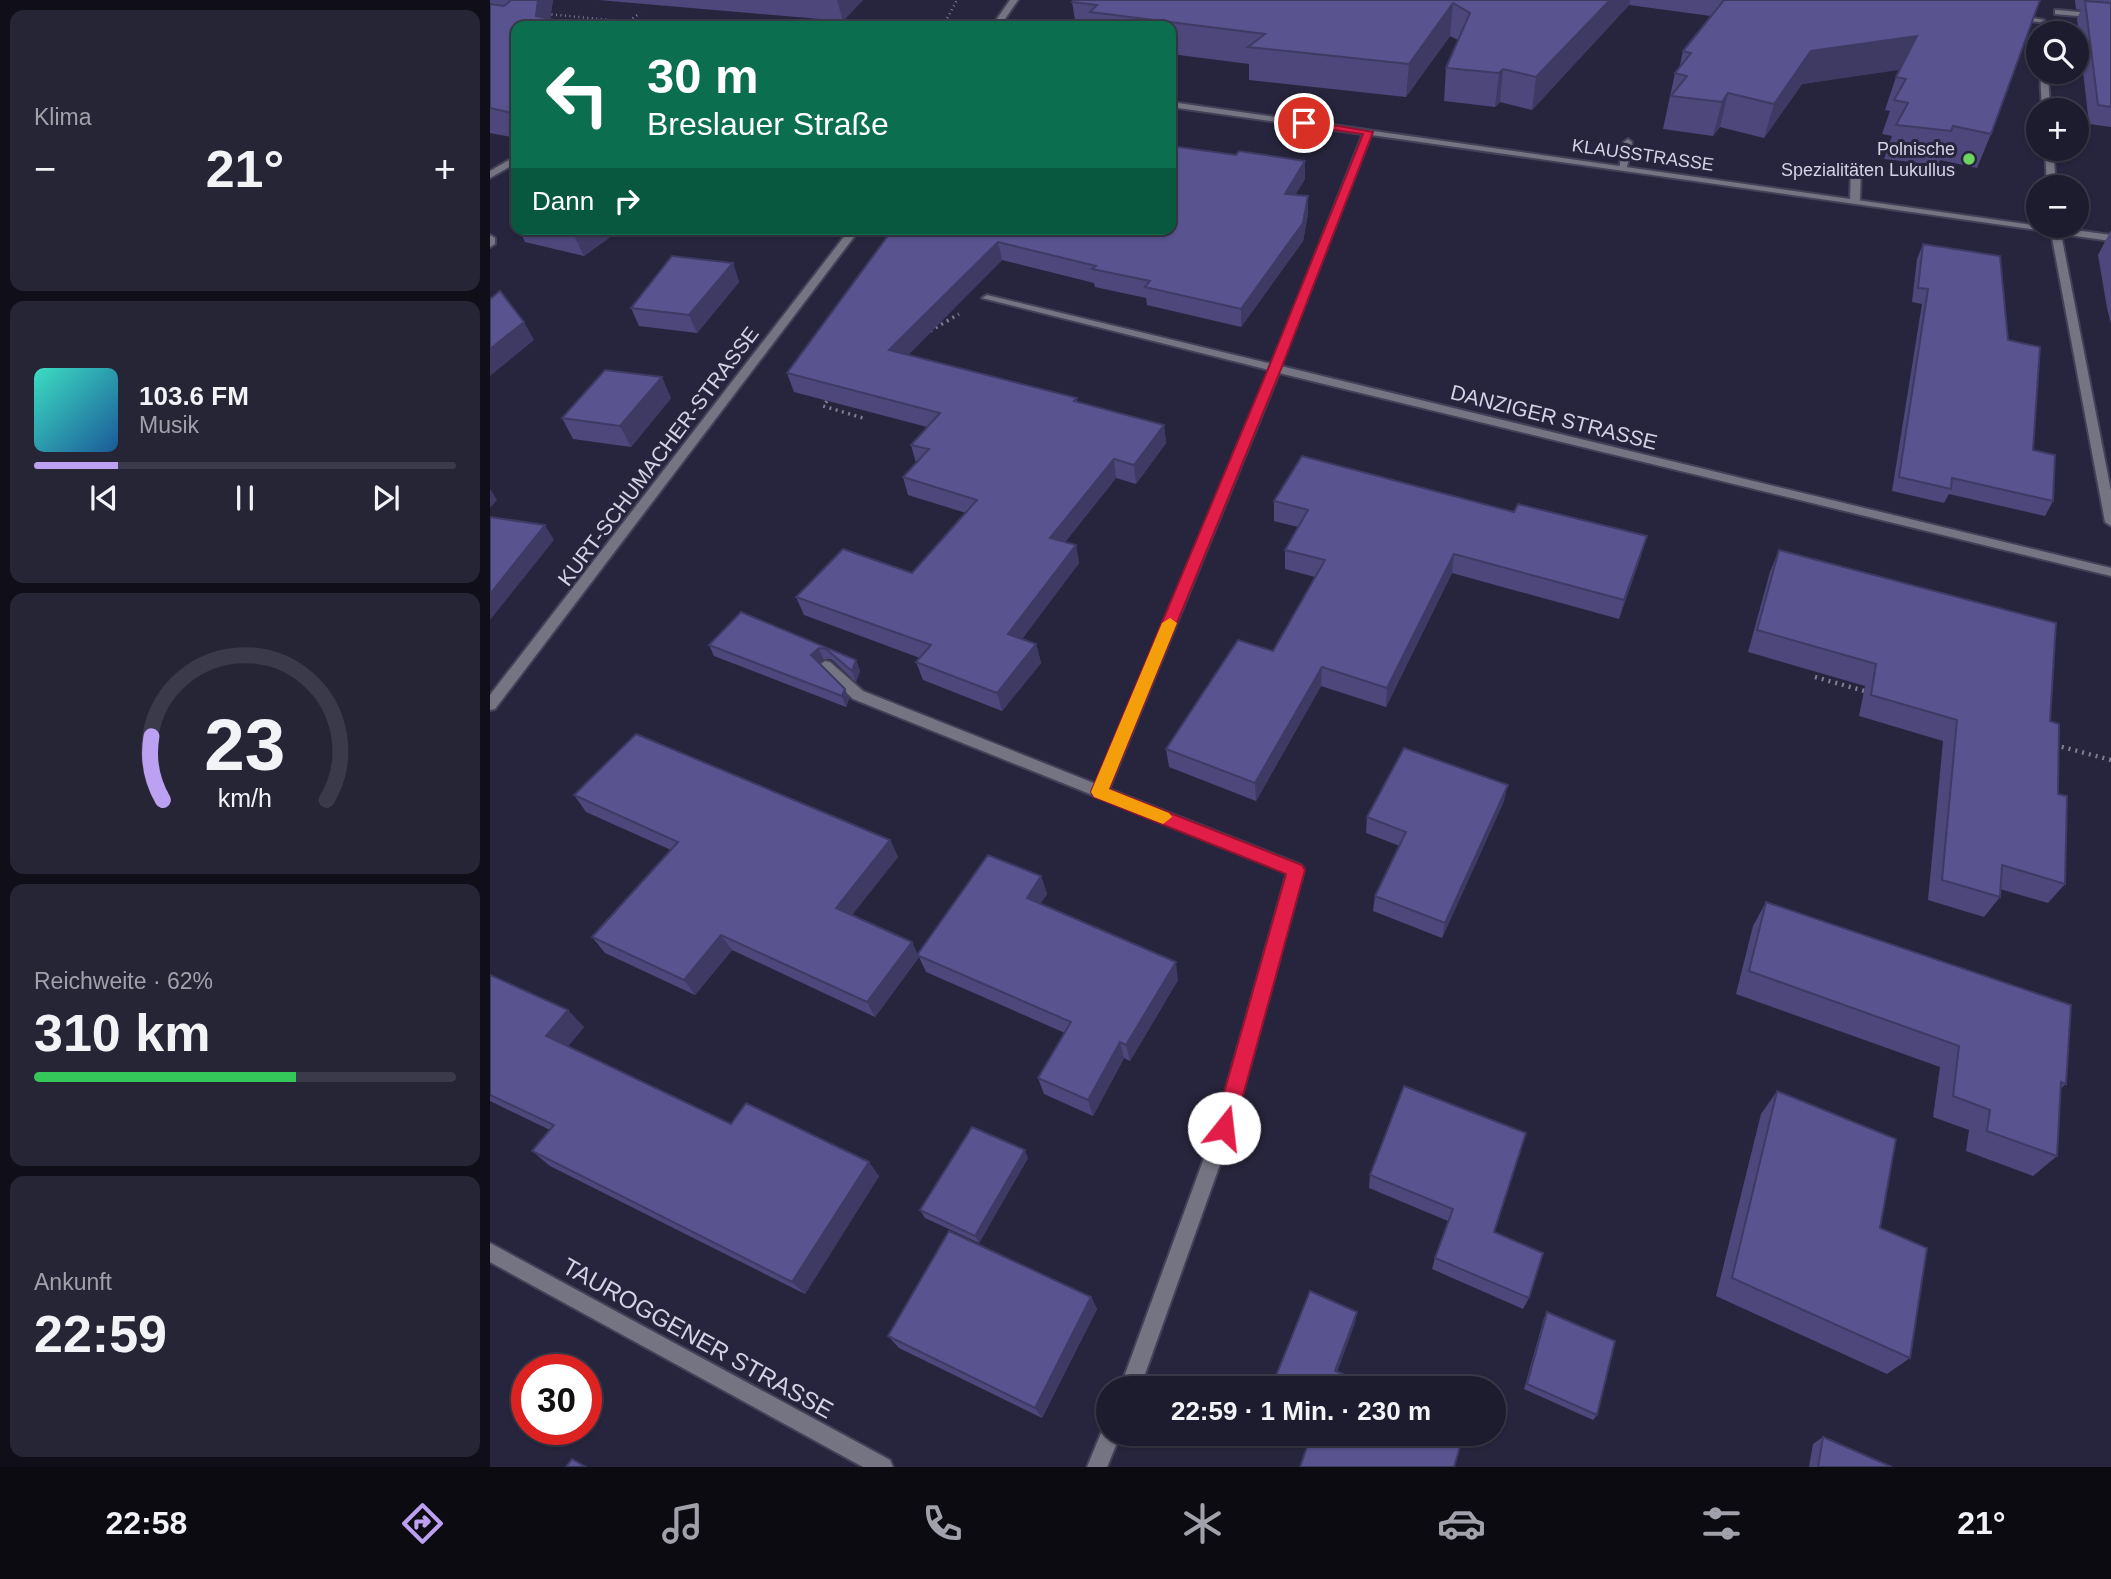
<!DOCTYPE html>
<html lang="de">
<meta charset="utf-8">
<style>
:root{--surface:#1d1c2e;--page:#252536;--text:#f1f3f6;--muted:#a0a1aa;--line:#3b3a4a;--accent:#bca0f2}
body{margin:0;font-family:Arial,sans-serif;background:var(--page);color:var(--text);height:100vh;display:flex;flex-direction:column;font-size:26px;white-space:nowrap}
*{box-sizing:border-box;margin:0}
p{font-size:23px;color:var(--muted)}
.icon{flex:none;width:38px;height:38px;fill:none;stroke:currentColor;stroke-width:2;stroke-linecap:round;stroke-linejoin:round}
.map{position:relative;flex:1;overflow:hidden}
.panel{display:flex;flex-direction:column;gap:10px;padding:10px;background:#100f19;width:490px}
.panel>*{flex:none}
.hud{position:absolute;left:21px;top:21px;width:665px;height:214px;border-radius:14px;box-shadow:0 2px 5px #0004,0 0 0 2px var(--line);background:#0b6e4f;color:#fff;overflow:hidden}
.controls{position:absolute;left:1536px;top:21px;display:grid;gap:14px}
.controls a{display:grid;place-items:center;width:63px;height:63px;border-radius:50%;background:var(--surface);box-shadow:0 2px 5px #0004,0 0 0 2px var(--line);font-size:35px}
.speed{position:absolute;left:21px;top:1354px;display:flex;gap:14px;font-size:35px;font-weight:700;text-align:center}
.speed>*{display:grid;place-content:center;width:91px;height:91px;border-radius:50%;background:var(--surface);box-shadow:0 2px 5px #0004,0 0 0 2px var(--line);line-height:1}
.speed .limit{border:10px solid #d22;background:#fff;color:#111}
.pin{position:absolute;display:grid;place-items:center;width:60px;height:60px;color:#fff;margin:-30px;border:4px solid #fff;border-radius:50%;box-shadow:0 2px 7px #0007}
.me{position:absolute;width:77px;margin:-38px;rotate:16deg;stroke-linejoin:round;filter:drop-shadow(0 0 5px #0008)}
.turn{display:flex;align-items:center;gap:24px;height:147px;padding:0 21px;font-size:32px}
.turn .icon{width:91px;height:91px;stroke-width:2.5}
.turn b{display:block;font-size:49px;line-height:60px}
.then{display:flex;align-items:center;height:66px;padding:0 21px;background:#0003;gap:14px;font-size:26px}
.big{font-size:52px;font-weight:800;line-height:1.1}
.panel .card{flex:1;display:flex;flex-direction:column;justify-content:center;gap:10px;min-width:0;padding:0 24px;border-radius:14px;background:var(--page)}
.panel .dial{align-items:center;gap:0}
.dial svg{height:182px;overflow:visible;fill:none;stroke:var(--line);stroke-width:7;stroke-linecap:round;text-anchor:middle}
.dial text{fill:var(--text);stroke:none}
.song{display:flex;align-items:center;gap:21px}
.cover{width:84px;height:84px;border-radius:10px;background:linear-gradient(135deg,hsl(170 70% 55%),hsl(210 70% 35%))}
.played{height:7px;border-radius:4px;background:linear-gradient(90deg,var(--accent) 20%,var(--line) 20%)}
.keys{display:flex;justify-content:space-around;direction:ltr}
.heat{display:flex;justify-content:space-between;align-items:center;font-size:38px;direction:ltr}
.charge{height:10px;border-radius:5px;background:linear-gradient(90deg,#34c759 62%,var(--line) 0)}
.trip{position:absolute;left:606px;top:1376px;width:410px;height:70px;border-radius:35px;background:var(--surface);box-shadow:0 2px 5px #0004,0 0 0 2px var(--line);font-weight:800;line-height:70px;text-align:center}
.dock{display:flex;height:112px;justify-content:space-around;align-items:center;background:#0c0b12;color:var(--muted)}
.dock .icon{width:49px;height:49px}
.dock .active{color:var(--accent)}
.dock b{font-size:32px;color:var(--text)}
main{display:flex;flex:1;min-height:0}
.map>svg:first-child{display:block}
</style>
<main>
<section class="panel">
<div class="card"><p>Klima</p>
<div class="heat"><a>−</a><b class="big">21°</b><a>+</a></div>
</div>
<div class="card">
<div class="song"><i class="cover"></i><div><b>103.6 FM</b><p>Musik</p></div></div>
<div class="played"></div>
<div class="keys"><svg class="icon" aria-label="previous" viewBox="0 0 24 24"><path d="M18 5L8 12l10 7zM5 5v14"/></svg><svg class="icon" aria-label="pause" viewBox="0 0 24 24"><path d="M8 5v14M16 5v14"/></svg><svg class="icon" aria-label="next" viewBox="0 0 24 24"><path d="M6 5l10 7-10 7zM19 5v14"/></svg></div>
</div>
<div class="card dial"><svg viewBox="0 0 100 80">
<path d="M14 69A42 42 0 1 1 86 69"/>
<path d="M14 69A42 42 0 0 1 9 41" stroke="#bca0f2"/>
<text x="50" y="56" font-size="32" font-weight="700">23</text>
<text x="50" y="72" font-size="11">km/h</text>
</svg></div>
<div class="card"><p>Reichweite · 62%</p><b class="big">310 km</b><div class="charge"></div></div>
<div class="card"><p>Ankunft</p><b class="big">22:59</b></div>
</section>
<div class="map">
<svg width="1621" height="1467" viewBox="0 0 1621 1467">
<rect width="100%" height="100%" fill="#27253d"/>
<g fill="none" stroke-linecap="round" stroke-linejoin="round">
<g stroke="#434158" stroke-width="4">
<g id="lane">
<path d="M 1138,139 L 1142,142 L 1137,167 L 1129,169 L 1134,142 Z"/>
<path d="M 1366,165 L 1371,168 L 1370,200 L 1365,203 L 1360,200 L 1361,168 Z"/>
</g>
</g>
<g stroke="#434158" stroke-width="4">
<g id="street">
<path d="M 520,0 L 528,0 L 510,26 L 502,26 Z"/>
<path d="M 1568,10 L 1621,15 L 1621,19 L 1565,14 L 1565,10 Z"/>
<path d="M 1524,15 L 1554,20 L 1550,22 L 1521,19 L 1521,15 Z"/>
<path d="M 1550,72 L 1558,72 L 1560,110 L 1552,110 Z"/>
<path d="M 681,102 L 1549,226 L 1570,226 L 1570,228 L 1621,235 L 1621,241 L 1571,234 L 1621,491 L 1621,526 L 1615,522 L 1561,232 L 881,135 L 791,366 L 1621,568 L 1621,576 L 789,373 L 619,789 L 811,865 L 814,870 L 743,1128 L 650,1388 L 630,1388 L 725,1128 L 797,873 L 363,699 L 328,666 L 335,661 L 340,662 L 373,691 L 606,784 L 779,370 L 492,298 L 497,295 L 782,364 L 873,134 L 681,107 Z"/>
<path d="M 1555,149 L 1563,149 L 1566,187 L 1557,187 Z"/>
<path d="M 26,156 L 26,163 L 0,178 L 0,171 Z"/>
<path d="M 360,229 L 370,229 L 5,709 L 0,710 L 0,695 Z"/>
<path d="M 0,235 L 5,238 L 5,244 L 0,247 Z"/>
<path d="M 0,1243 L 400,1460 L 403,1467 L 373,1467 L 0,1262 Z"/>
<path d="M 618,1424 L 618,1433 L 631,1433 L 617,1467 L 597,1467 L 614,1426 Z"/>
</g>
</g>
<g stroke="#7e7d91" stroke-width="2.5" stroke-dasharray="1 3.5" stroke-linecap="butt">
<path d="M 57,14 L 184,26"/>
<path d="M 139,21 L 150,13"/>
<path d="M 186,25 L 201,26"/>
<path d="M 209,26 L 217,20"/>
<path d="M 294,26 L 299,21"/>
<path d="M 453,26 L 467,0"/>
</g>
<g stroke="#7e7d91" stroke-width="3.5" stroke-dasharray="2 4.5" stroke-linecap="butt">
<path d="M 440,331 L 469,314"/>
<path d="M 341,396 L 333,406 L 373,418"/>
</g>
<g stroke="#7e7d91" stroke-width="4.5" stroke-dasharray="2 5" stroke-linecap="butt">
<path d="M 1325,677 L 1378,692"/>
<path d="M 1565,745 L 1621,760"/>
</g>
<use href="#lane" fill="#757482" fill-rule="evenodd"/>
<use href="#street" fill="#757482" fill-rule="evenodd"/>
</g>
<g fill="#4d477b">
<path d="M 0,0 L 63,0 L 60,19 L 26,26 L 26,138 L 0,133 Z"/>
<path d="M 108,0 L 373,0 L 353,21 Z"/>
<path d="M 584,0 L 1550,0 L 1501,134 L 1487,168 L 1450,160 L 1448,165 L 1394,159 L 1402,136 L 1392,134 L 1400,111 L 1395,110 L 1406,77 L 1410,69 L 1312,84 L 1274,138 L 1230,127 L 1223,136 L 1173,129 L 1185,73 L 1189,69 L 1193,51 L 1221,16 L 1139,5 L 1042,110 L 1010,102 L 1005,107 L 954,101 L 956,68 L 968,40 L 960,36 L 916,97 L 759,80 L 759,64 L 681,54 L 681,26 L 586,26 L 582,2 Z"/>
<path d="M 1585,0 L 1621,0 L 1621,127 L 1599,124 L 1587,19 L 1591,10 L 1586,9 Z"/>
<path d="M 815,179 L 805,195 L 818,214 L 813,241 L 751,327 L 657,305 L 656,298 L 605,287 L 604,283 L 512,260 L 418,355 L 587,398 L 587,402 L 674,425 L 676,443 L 646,484 L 626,478 L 575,542 L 586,545 L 589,563 L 532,639 L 546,644 L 551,663 L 512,711 L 433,680 L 426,662 L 430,658 L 314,615 L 306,597 L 422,573 L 476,513 L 418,495 L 413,477 L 426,463 L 421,445 L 437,427 L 304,392 L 297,373 L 403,229 Z"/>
<path d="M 26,211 L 26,224 L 21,215 Z"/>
<path d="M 29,229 L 131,229 L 94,256 L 35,242 Z"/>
<path d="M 1621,230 L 1621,324 L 1617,308 L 1608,255 Z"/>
<path d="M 1433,244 L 1518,340 L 1543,450 L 1563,501 L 1555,516 L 1459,494 L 1454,503 L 1402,491 L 1432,304 L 1422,302 L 1427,259 Z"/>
<path d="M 243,263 L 249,282 L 207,333 L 149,326 L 141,308 Z"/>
<path d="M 181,398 L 141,447 L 83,439 L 72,418 Z"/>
<path d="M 784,501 L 1151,556 L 1129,619 L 962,573 L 896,707 L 831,686 L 766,801 L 679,767 L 676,749 L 783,651 L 825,577 L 795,569 L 795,550 L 808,527 L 784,521 Z"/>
<path d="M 1289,550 L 1560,721 L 1568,794 L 1575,884 L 1558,903 L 1510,889 L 1510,897 L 1494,917 L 1438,900 L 1453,741 L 1369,716 L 1375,686 L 1258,652 L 1280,572 Z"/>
<path d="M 251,612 L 366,660 L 370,671 L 366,682 L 341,659 L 333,659 L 329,663 L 355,689 L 359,699 L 356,707 L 224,656 L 219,645 Z"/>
<path d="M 84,795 L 400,840 L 408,857 L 361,915 L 422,942 L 427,955 L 551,876 L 557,894 L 550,904 L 688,980 L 640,1061 L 634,1058 L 603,1116 L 554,1094 L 548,1078 L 575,1033 L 436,972 L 429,957 L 385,1017 L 242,950 L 205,995 L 115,953 L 102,937 L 181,850 L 96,812 Z"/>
<path d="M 1014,801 L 952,938 L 883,911 L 885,896 L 910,846 L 876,833 L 877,817 Z"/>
<path d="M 1276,902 L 1576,1084 L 1571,1088 L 1567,1156 L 1543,1176 L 1476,1151 L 1479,1130 L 1443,1117 L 1450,1067 L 1246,994 L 1263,926 Z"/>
<path d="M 0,975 L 94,1027 L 78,1046 L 241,1124 L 389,1176 L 315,1294 L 60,1166 L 42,1151 L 60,1130 L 0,1101 Z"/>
<path d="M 914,1086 L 1039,1298 L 1033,1309 L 942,1269 L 945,1258 L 958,1221 L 879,1188 L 880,1175 Z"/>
<path d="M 1287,1091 L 1390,1228 L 1420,1358 L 1397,1374 L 1226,1296 L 1271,1114 Z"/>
<path d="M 538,1158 L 489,1243 L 435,1218 L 430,1210 Z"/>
<path d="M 601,1297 L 607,1309 L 552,1418 L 409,1348 L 398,1336 Z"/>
<path d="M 1057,1312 L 1107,1415 L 1103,1420 L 1034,1389 L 1054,1318 Z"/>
<path d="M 1333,1437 L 1402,1467 L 1319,1467 L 1323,1444 Z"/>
</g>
<g fill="#3e3a64">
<path d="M 48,0 L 63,0 L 59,26 L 46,16 Z"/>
<path d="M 347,0 L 373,0 L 353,21 Z"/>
<path d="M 1120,0 L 1140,0 L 1139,5 L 1042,110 L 1046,77 Z"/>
<path d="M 963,3 L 960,36 L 916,97 L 919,64 Z"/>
<path d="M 1427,36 L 1416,69 L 1312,84 L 1274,138 L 1284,104 L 1321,51 Z"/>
<path d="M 1013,69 L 1010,102 L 1005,107 L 1009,73 Z"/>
<path d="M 1238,93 L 1230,127 L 1223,136 L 1232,102 Z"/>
<path d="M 815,161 L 815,179 L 795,211 L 795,194 Z"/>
<path d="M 818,196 L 818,214 L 813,241 L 751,327 L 751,309 Z"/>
<path d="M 81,229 L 131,229 L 94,256 Z"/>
<path d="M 508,242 L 512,260 L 405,368 L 399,350 Z"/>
<path d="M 243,263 L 249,282 L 207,333 L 199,315 Z"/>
<path d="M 34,322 L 44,340 L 0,376 L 0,349 Z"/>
<path d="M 172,377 L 181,398 L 141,447 L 130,426 Z"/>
<path d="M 674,425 L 676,443 L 646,484 L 644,465 Z"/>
<path d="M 624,459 L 626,478 L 564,556 L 560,538 Z"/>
<path d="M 0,489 L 7,500 L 0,508 Z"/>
<path d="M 55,525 L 64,540 L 0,620 L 0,594 Z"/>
<path d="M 1157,536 L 1151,556 L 1129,619 L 1134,600 Z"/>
<path d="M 586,545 L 589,563 L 522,652 L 518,634 Z"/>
<path d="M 964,554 L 962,573 L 896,707 L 897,688 Z"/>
<path d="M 546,644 L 551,663 L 512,711 L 507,693 Z"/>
<path d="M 329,648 L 333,659 L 325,666 L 321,655 Z"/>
<path d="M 366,660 L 370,671 L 366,682 L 362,671 Z"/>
<path d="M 832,667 L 831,686 L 766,801 L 765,783 Z"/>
<path d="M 355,689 L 359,699 L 356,707 L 352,696 Z"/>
<path d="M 1018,785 L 1014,801 L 952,938 L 955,923 Z"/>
<path d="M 400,840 L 408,857 L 355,924 L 346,908 Z"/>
<path d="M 551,876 L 557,894 L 542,916 L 537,898 Z"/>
<path d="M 231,935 L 242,950 L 205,995 L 194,980 Z"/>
<path d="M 422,942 L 429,957 L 385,1017 L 377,1002 Z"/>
<path d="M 686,962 L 688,980 L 640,1061 L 636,1045 Z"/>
<path d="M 78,1010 L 94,1027 L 73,1052 L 56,1036 Z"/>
<path d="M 630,1042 L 634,1058 L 603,1116 L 598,1100 Z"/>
<path d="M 535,1150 L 538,1158 L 489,1243 L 485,1236 Z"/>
<path d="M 379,1162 L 389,1176 L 315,1294 L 302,1282 Z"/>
<path d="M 601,1297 L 607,1309 L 552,1418 L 545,1408 Z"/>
<path d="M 867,1312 L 865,1323 L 844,1381 L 845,1371 Z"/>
</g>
<g fill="#59538f" stroke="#3e3a64" stroke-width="2">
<path d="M 19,0 L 48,0 L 46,16 L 92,26 L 26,26 L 26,114 L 0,108 L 0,4 L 14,6 L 20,1 Z"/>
<path d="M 584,0 L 1120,0 L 1046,77 L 1013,69 L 1009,73 L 956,68 L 980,13 L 963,3 L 919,64 L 758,47 L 775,34 L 600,12 L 607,5 L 582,2 Z"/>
<path d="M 1234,0 L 1550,0 L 1501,134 L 1463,126 L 1461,131 L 1406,125 L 1418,103 L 1404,100 L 1416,79 L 1406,77 L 1427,36 L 1321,51 L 1284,104 L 1238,93 L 1232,102 L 1181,96 L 1197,76 L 1185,73 L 1201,53 L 1193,51 Z"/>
<path d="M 1595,1 L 1621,3 L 1621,107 L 1608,105 Z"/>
<path d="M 681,146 L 746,155 L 749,151 L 815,161 L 795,194 L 818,196 L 813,223 L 751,309 L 655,287 L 660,281 L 602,269 L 606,266 L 508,242 L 399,350 L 587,398 L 584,401 L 674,425 L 644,465 L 624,459 L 560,538 L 586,545 L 518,634 L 546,644 L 507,693 L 426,662 L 441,645 L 306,597 L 353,549 L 422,573 L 487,500 L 413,477 L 439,449 L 421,445 L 450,413 L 297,373 L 403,229 L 681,229 Z"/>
<path d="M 1433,244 L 1510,256 L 1518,340 L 1550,347 L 1543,450 L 1565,455 L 1563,501 L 1462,478 L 1461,489 L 1409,477 L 1438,289 L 1428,288 Z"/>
<path d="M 182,256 L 243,263 L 199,315 L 141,308 Z"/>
<path d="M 10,291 L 34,322 L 0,349 L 0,299 Z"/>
<path d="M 115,370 L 172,377 L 130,426 L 72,418 Z"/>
<path d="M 812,456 L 1024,512 L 1028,504 L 1157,536 L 1134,600 L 964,554 L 897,688 L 832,667 L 765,783 L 676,749 L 748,640 L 783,651 L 835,560 L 795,550 L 818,510 L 784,501 Z"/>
<path d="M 0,517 L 55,525 L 0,594 Z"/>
<path d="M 1289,550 L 1566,623 L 1560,721 L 1569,724 L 1568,794 L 1577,796 L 1575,884 L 1512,865 L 1510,897 L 1452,880 L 1467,720 L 1381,695 L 1386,664 L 1267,630 Z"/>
<path d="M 251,612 L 366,660 L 362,671 L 336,649 L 329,648 L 321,655 L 355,689 L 352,696 L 219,645 Z"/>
<path d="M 146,734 L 400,840 L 346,908 L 422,942 L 377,1002 L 231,935 L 194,980 L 102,937 L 188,842 L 84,795 Z"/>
<path d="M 914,748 L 1018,785 L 955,923 L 885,896 L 916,832 L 877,817 Z"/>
<path d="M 498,855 L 551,876 L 537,898 L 686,962 L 636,1045 L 630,1042 L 598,1100 L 548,1078 L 581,1022 L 427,955 Z"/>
<path d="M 1276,902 L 1581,1005 L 1576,1084 L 1571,1082 L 1567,1156 L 1497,1131 L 1500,1110 L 1463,1096 L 1469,1046 L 1259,971 Z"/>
<path d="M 0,975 L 78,1010 L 56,1036 L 241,1124 L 256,1103 L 379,1162 L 302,1282 L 42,1151 L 64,1125 L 0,1095 Z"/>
<path d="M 914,1086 L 1036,1133 L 1004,1232 L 1053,1253 L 1039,1298 L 945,1258 L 963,1209 L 880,1175 Z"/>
<path d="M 1287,1091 L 1406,1139 L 1390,1228 L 1437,1248 L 1420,1358 L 1242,1278 Z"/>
<path d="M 482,1127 L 535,1150 L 485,1236 L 430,1210 Z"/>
<path d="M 459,1231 L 601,1297 L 545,1408 L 398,1336 Z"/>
<path d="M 820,1291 L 867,1312 L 845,1371 L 887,1388 L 787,1388 L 782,1386 Z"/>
<path d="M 1057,1312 L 1125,1341 L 1107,1415 L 1037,1384 Z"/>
<path d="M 822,1433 L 974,1433 L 964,1467 L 810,1467 Z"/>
<path d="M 1333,1437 L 1402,1467 L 1328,1467 Z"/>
<path d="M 82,1459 L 96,1467 L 76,1467 Z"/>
</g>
<path fill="#e11d48" stroke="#92132f" stroke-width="2" d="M 814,120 L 883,132 L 791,369 L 619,789 L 812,865 L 815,870 L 744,1128 L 741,1135 L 734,1138 L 727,1135 L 724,1128 L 796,874 L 604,797 L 601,792 L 778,369 L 873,134 L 810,125 Z"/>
<path fill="#f59e0b" d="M 680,618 L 687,623 L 619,789 L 679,813 L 682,817 L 673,824 L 604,797 L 601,792 L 672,623 Z"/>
<circle fill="#6dd361" stroke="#27253d" stroke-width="2.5" cx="1479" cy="159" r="7"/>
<g text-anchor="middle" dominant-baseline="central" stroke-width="6" stroke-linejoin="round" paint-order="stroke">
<g font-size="18" fill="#d3d3e3" stroke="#27253d" text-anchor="end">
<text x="1465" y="149">Polnische<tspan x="1465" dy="21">Spezialitäten Lukullus</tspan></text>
</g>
<g font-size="18" fill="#d3d3e3" stroke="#27253d">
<text transform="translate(1153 155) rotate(8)">KLAUSSTRASSE</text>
</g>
<g font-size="21" fill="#d3d3e3" stroke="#27253d">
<text transform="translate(1064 417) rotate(14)">DANZIGER STRASSE</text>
<text transform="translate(168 456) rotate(-53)">KURT-SCHUMACHER-STRASSE</text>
</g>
<g font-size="24" fill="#d3d3e3" stroke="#27253d">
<text transform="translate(208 1338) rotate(29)">TAUROGGENER STRASSE</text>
</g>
</g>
</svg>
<div class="controls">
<a><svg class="icon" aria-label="search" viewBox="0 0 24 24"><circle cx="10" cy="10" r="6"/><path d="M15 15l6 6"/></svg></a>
<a>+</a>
<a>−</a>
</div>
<div class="speed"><div class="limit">30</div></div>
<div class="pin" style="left:814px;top:123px;background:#d93025"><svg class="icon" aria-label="arrive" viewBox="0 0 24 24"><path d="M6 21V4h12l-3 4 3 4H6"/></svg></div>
<svg class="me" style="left:734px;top:1128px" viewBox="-20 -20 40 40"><circle r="19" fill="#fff"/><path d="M0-13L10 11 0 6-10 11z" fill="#e11d48"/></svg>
<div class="trip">22:59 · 1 Min. · 230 m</div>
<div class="hud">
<div class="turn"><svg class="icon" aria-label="left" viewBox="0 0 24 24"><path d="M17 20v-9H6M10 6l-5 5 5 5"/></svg><div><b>30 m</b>Breslauer Straße</div></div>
<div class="then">Dann<svg class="icon" aria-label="right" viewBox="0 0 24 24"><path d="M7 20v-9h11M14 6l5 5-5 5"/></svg></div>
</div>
</div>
</main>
<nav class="dock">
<b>22:58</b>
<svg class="icon active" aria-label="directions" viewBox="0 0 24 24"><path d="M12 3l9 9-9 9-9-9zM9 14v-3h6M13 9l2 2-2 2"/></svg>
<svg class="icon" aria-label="music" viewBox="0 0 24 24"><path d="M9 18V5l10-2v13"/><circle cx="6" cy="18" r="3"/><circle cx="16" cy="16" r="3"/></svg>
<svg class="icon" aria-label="phone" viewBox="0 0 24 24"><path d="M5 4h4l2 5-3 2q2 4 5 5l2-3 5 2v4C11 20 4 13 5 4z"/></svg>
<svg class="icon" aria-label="climate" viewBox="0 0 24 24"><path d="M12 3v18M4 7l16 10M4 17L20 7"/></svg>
<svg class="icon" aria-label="car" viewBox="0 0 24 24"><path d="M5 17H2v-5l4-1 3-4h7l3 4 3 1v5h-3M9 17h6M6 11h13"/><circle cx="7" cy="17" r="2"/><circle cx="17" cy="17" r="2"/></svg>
<svg class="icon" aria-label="filters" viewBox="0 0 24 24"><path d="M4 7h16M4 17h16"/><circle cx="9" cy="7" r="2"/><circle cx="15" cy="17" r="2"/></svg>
<b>21°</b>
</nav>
